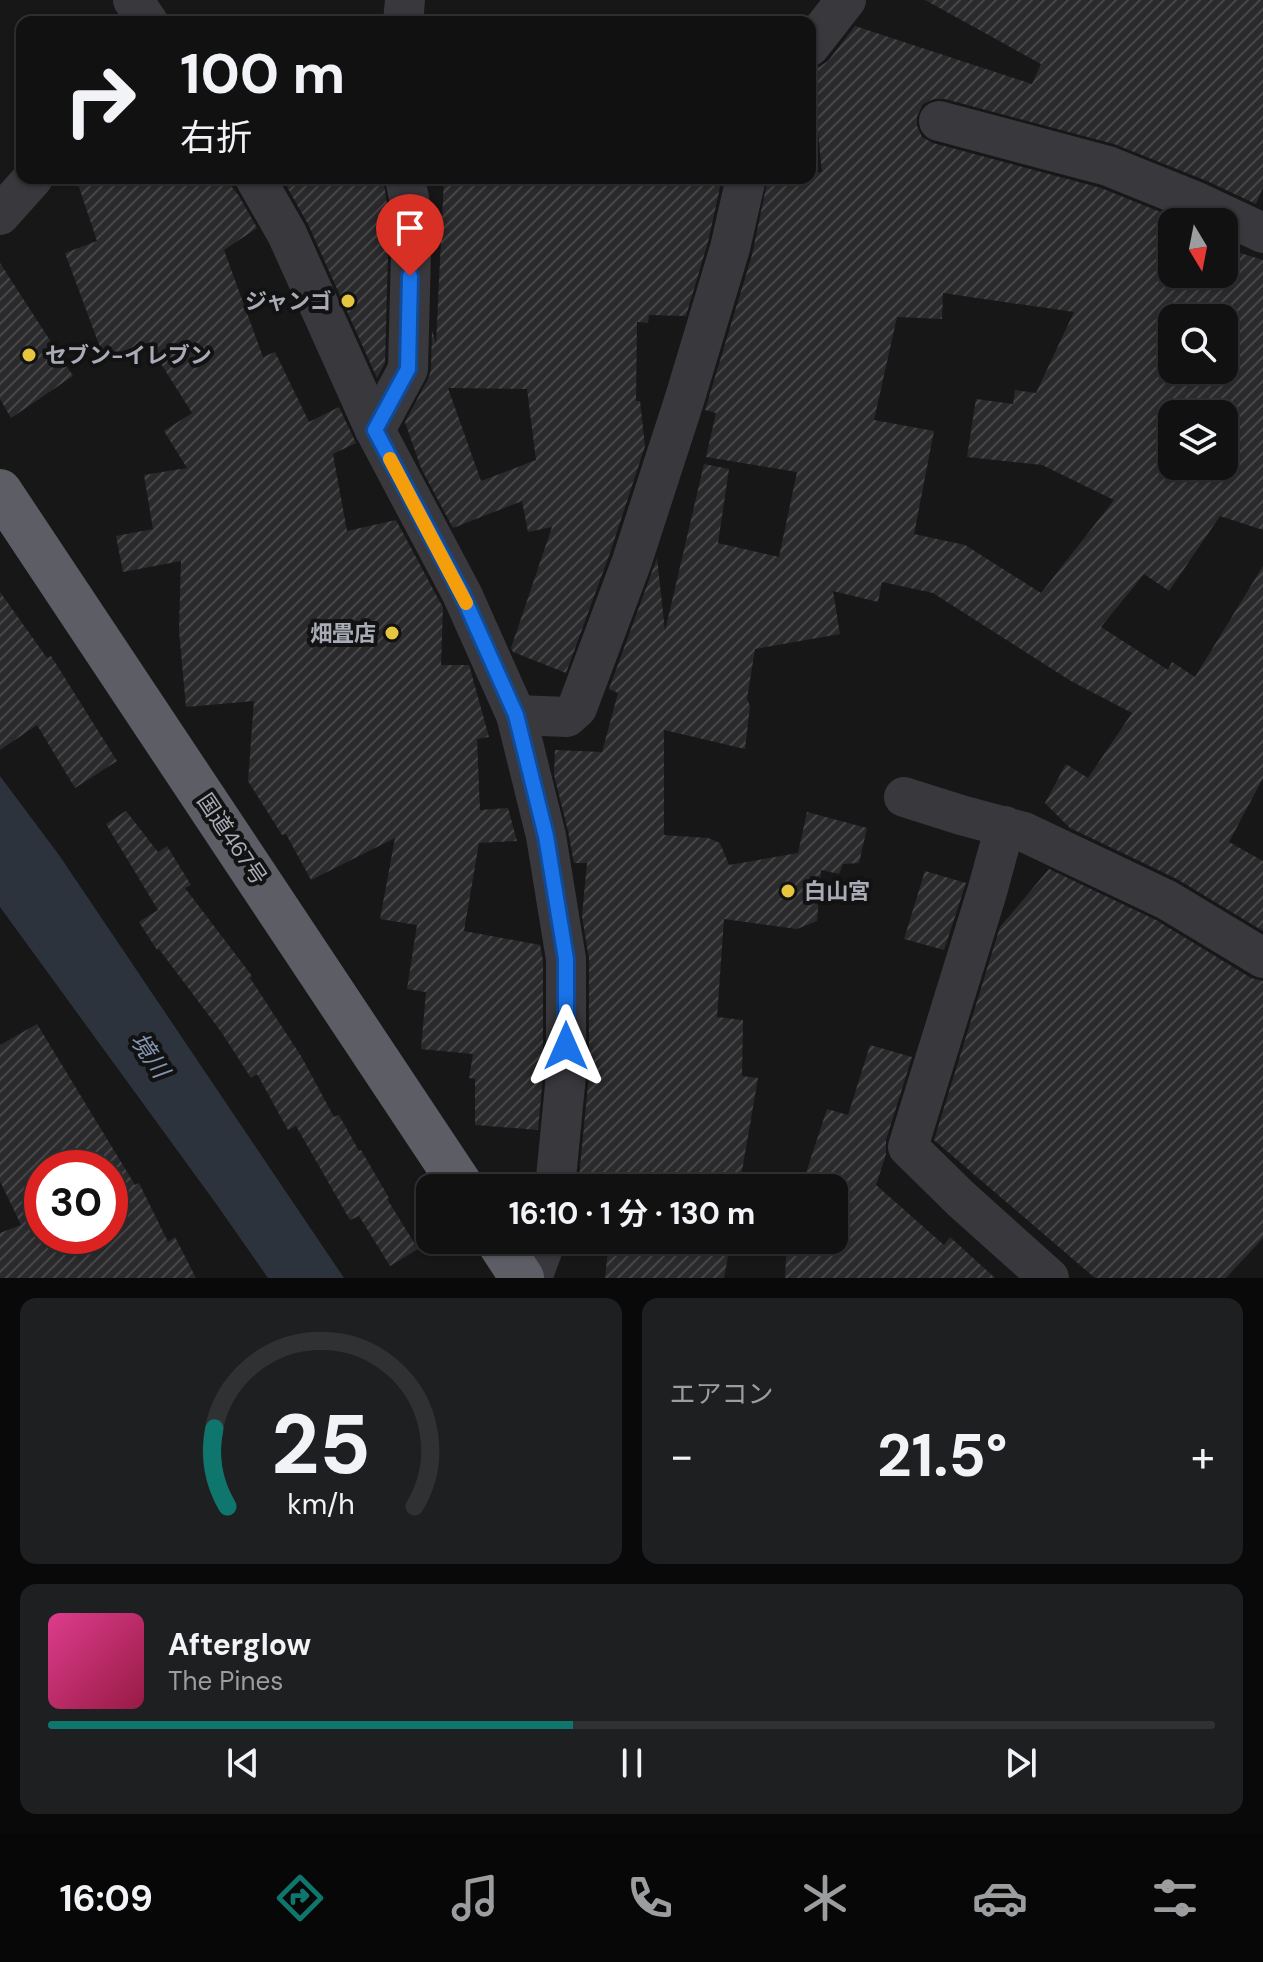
<!DOCTYPE html>
<html lang="ja">
<meta charset="utf-8">
<style>
:root{--surface:#111112;--page:#1e1f20;--text:#f1f3f6;--muted:#9c9d9f;--line:#303132;--accent:#0f766e}
body{margin:0;font-family:"DM Sans","Noto Sans JP",sans-serif;background:var(--page);color:var(--text);height:100vh;display:flex;flex-direction:column;font-size:30px;white-space:nowrap}
*{box-sizing:border-box;margin:0}
p{font-size:26px;color:var(--muted)}
.icon{flex:none;width:44px;height:44px;fill:none;stroke:currentColor;stroke-width:2;stroke-linecap:round;stroke-linejoin:round}
.map{position:relative;height:1278px;overflow:hidden}
.drawer{display:flex;flex-direction:column;gap:20px;padding:20px;background:#09090a;flex:1}
.drawer>*{flex:none}
.hud{position:absolute;left:16px;top:16px;width:800px;height:168px;border-radius:16px;box-shadow:0 2px 6px #0004,0 0 0 2px var(--line);background:#111112;color:var(--text);overflow:hidden}
.needle{width:52px;rotate:170deg}
.controls{position:absolute;left:1158px;top:208px;display:grid;gap:16px}
.controls a{display:grid;place-items:center;width:80px;height:80px;border-radius:16px;background:var(--surface);box-shadow:0 2px 6px #0004,0 0 0 2px var(--line);font-size:40px}
.speed{position:absolute;left:24px;top:1150px;display:flex;gap:16px;font-size:40px;font-weight:700;text-align:center}
.speed>*{display:grid;place-content:center;width:104px;height:104px;border-radius:50%;background:var(--surface);box-shadow:0 2px 6px #0004,0 0 0 2px var(--line);line-height:1}
.speed .limit{border:12px solid #d22;background:#fff;color:#111}
.pin{position:absolute;display:grid;place-items:center;width:68px;height:68px;color:#fff;margin:-82px -34px;border-radius:50% 50% 50% 0;rotate:-45deg;box-shadow:0 0 8px #0007}
.pin .icon{rotate:45deg}
.me{position:absolute;width:88px;margin:-44px;rotate:0deg;stroke-linejoin:round;filter:drop-shadow(0 0 6px #0008)}
.turn{display:flex;align-items:center;gap:28px;height:168px;padding:0 32px;font-size:36px}
.turn .icon{width:104px;height:104px;stroke-width:2.5}
.turn b{display:block;font-size:56px;line-height:68px}
.big{font-size:60px;font-weight:700;line-height:1.1}
.drawer .widget{flex:1;display:flex;flex-direction:column;justify-content:center;gap:12px;min-width:0;padding:0 28px;border-radius:16px;background:var(--page)}
.drawer .dial{align-items:center;gap:0}
.dial svg{height:208px;overflow:visible;fill:none;stroke:var(--line);stroke-width:7;stroke-linecap:round;text-anchor:middle}
.dial text{fill:var(--text);stroke:none}
.song{display:flex;align-items:center;gap:24px}
.cover{width:96px;height:96px;border-radius:12px;background:linear-gradient(135deg,hsl(330 70% 55%),hsl(340 70% 35%))}
.played{height:8px;border-radius:4px;background:linear-gradient(90deg,var(--accent) 45%,var(--line) 45%)}
.keys{display:flex;justify-content:space-around;direction:ltr}
.heat{display:flex;justify-content:space-between;align-items:center;font-size:44px;direction:ltr}
.drawer .tiles{flex:1;display:grid;gap:20px;grid-template-columns:1fr 1fr}
.widget:last-child{grid-column:span 2}
.trip{position:absolute;left:416px;top:1174px;width:432px;height:80px;border-radius:16px;background:var(--surface);box-shadow:0 2px 6px #0004,0 0 0 2px var(--line);font-weight:700;line-height:80px;text-align:center}
.dock{display:flex;height:128px;justify-content:space-around;align-items:center;background:#070707;color:var(--muted)}
.dock .icon{width:56px;height:56px}
.dock .selected{color:var(--accent)}
.dock b{font-size:36px;color:var(--text)}
.map>svg:first-child{display:block}
</style>
<div class="map">
<svg width="1263" height="1278" viewBox="0 0 1263 1278">
<defs>
<pattern id="building-hatch" width="6" height="6" patternUnits="userSpaceOnUse" patternTransform="scale(2)"><rect width="6" height="6" fill="#2a2a2c"/><path d="M-1 1l2-2M0 6l6-6M5 7l2-2" fill="none" stroke="#464648"/></pattern>
</defs>
<rect width="100%" height="100%" fill="#171718"/>
<path fill="#2d333c" d="M 0,776 L 59,855 L 344,1278 L 268,1278 L 217,1205 L 0,907 Z"/>
<g fill="url(#building-hatch)" fill-rule="evenodd">
<path d="M 925,0 L 1263,0 L 1263,187 L 1256,204 L 1207,181 L 1114,144 L 945,99 L 934,99 L 923,104 L 917,116 L 917,126 L 922,137 L 933,143 L 1101,188 L 1185,222 L 1172,222 L 1172,274 L 1224,274 L 1224,240 L 1239,247 L 1237,252 L 1263,260 L 1263,530 L 1220,516 L 1169,591 L 1144,574 L 1101,627 L 1168,670 L 1172,662 L 1195,677 L 1263,566 L 1263,778 L 1229,842 L 1263,861 L 1263,931 L 1177,879 L 1070,828 L 1045,803 L 1066,764 L 1088,778 L 1132,713 L 1071,681 L 933,593 L 882,582 L 878,602 L 833,591 L 840,634 L 755,649 L 747,699 L 750,706 L 745,749 L 664,730 L 664,835 L 708,838 L 720,843 L 729,865 L 798,853 L 807,812 L 867,828 L 859,863 L 843,864 L 839,874 L 821,870 L 817,921 L 797,929 L 724,919 L 717,1017 L 743,1020 L 742,1076 L 758,1078 L 739,1188 L 614,1188 L 615,1182 L 579,1177 L 589,1075 L 589,959 L 582,916 L 587,863 L 574,863 L 568,831 L 554,775 L 555,750 L 602,752 L 618,693 L 609,689 L 657,558 L 665,631 L 704,464 L 729,469 L 718,543 L 779,557 L 797,472 L 706,457 L 716,413 L 705,410 L 752,255 L 768,178 L 810,178 L 810,173 L 822,172 L 813,86 L 810,85 L 810,68 L 819,67 L 828,61 L 855,26 L 1032,84 L 1041,64 ZM 943,293 L 1074,312 L 1036,393 L 1015,390 L 1013,404 L 976,399 L 967,457 L 1042,465 L 1114,500 L 1041,593 L 965,545 L 914,534 L 934,431 L 874,420 L 897,317 L 942,319 ZM 1172,318 L 1224,318 L 1224,370 L 1172,370 ZM 1172,414 L 1224,414 L 1224,466 L 1172,466 Z"/>
<path d="M 76,178 L 225,178 L 239,196 L 257,228 L 224,250 L 263,357 L 275,352 L 309,422 L 339,407 L 356,443 L 333,454 L 347,531 L 396,520 L 441,604 L 443,607 L 441,665 L 469,665 L 489,737 L 477,739 L 480,810 L 508,808 L 517,841 L 479,843 L 464,931 L 540,945 L 543,961 L 543,1074 L 538,1130 L 475,1125 L 475,1079 L 469,1078 L 473,1054 L 421,1049 L 426,992 L 407,989 L 417,925 L 380,919 L 395,838 L 311,880 L 286,834 L 282,835 L 248,781 L 254,701 L 186,707 L 179,630 L 181,561 L 123,572 L 116,536 L 153,529 L 144,475 L 187,468 L 164,431 L 192,413 L 148,343 L 104,358 L 65,253 L 97,241 Z"/>
<path d="M 282,178 L 383,178 L 389,216 L 385,363 L 377,378 L 308,224 Z"/>
<path d="M 444,178 L 722,178 L 708,242 L 686,316 L 649,315 L 648,323 L 637,322 L 636,401 L 640,401 L 645,446 L 610,553 L 566,673 L 513,652 L 511,648 L 552,527 L 528,532 L 522,501 L 453,528 L 421,468 L 405,422 L 428,379 L 431,370 L 432,330 L 436,344 ZM 448,388 L 527,389 L 536,460 L 481,481 Z"/>
<path d="M 0,263 L 73,376 L 11,418 L 0,399 Z"/>
<path d="M 0,592 L 47,658 L 51,656 L 117,761 L 75,788 L 37,725 L 0,750 Z"/>
<path d="M 126,811 L 158,852 L 167,846 L 191,885 L 185,888 L 252,976 L 250,978 L 301,1056 L 334,1117 L 339,1115 L 359,1151 L 361,1150 L 389,1198 L 387,1199 L 418,1249 L 390,1266 L 359,1216 L 350,1220 L 296,1126 L 288,1130 L 257,1074 L 251,1078 L 222,1033 L 159,949 L 157,950 L 139,922 L 158,910 L 106,824 Z"/>
<path d="M 1049,869 L 1156,920 L 1251,978 L 1263,981 L 1263,1238 L 1226,1278 L 1095,1278 L 934,1140 L 1000,927 Z"/>
<path d="M 925,871 L 966,883 L 944,950 L 904,939 Z"/>
<path d="M 37,1024 L 135,1185 L 139,1183 L 168,1242 L 175,1237 L 196,1278 L 0,1278 L 0,1233 L 21,1225 L 0,1181 L 0,1045 ZM 42,1168 L 110,1168 L 110,1236 L 42,1236 Z"/>
<path d="M 870,1045 L 912,1057 L 886,1140 L 886,1154 L 876,1185 L 944,1245 L 950,1237 L 995,1278 L 785,1278 L 787,1240 L 834,1240 L 834,1188 L 801,1188 L 827,1109 L 848,1115 Z"/>
<path d="M 609,1240 L 731,1240 L 724,1278 L 605,1278 Z"/>
</g>
<g fill="none" stroke-linecap="round" stroke-linejoin="round">
<g stroke="#38383d" stroke-width="40">
<path d="M 133,0 L 148,22"/>
<path d="M 403,22 L 405,0"/>
<path d="M 810,46 L 846,0"/>
<path d="M 939,121 L 1108,166 L 1197,202 L 1263,233"/>
<path d="M 255,178 L 287,234 L 375,430 L 462,594 L 516,715 L 546,836 L 566,959 L 566,1075 L 555,1188"/>
<path d="M 0,215 L 33,178"/>
<path d="M 375,430 L 408,369 L 412,214 L 405,178"/>
<path d="M 516,715 L 567,717 L 577,708 L 632,561 L 684,401 L 730,248 L 746,178"/>
<path d="M 904,797 L 961,815 L 1024,832 L 1167,900 L 1263,958"/>
<path d="M 1005,826 L 987,892 L 908,1147 L 961,1199 L 1049,1278"/>
<path d="M 532,1278 L 546,1240"/>
</g>
<g stroke="#5c5d65" stroke-width="44">
<path d="M 0,491 L 463,1188"/>
<path d="M 497,1240 L 522,1278"/>
</g>
</g>
<g fill="none" stroke-linecap="round" stroke-linejoin="round">
<g stroke="#114b97" stroke-width="20">
<path id="route" d="M 410,276 L 408,369 L 375,430 L 462,594 L 516,715 L 546,836 L 566,959 L 566,1046"/>
</g>
<use href="#route" stroke="#1a73e8" stroke-width="14"/>
<path stroke="#f59e0b" stroke-width="14" d="M 390,459 L 466,603"/>
</g>
<g fill="#e7c63f" stroke="#121213" stroke-width="3">
<circle cx="348" cy="301" r="8"/>
<circle cx="29" cy="355" r="8"/>
<circle cx="392" cy="633" r="8"/>
<circle cx="788" cy="891" r="8"/>
</g>
<g text-anchor="middle" dominant-baseline="central" stroke-width="8" stroke-linejoin="round" paint-order="stroke">
<g font-size="22" font-weight="bold" fill="#a9acb7" stroke="#121213" text-anchor="end">
<text x="332" y="301">ジャンゴ</text>
<text x="45" y="355" text-anchor="start">セブン-イレブン</text>
<text x="376" y="633">畑畳店</text>
<text x="804" y="891" text-anchor="start">白山宮</text>
</g>
<g font-size="22" fill="#a9acb7" stroke="#121213">
<text transform="translate(232 839) rotate(56)">国道467号</text>
</g>
<g font-size="24" font-style="italic" fill="#8295b0" stroke="#121213">
<text transform="translate(150 1055) rotate(56)">境川</text>
</g>
</g>
</svg>
<div class="controls">
<a><svg class="needle" viewBox="-14 -14 28 28"><path d="M0-13l5 13h-10z" fill="#e53935"/><path d="M0 13l5-13h-10z" fill="#9c9d9f"/></svg></a>
<a><svg class="icon" aria-label="search" viewBox="0 0 24 24"><circle cx="10" cy="10" r="6"/><path d="M15 15l6 6"/></svg></a>
<a><svg class="icon" aria-label="layers" viewBox="0 0 24 24"><path d="M12 4l9 5-9 5-9-5zM3 14l9 5 9-5"/></svg></a>
</div>
<div class="speed"><div class="limit">30</div></div>
<div class="pin" style="left:410px;top:276px;background:#d93025"><svg class="icon" aria-label="arrive" viewBox="0 0 24 24"><path d="M6 21V4h12l-3 4 3 4H6"/></svg></div>
<svg class="me" style="left:566px;top:1046px" viewBox="-20 -20 40 40"><path d="M0-17L14 15 0 8-14 15z" fill="#1a73e8" stroke="#fff" stroke-width="4"/></svg>
<div class="trip">16:10 · 1 分 · 130 m</div>
<div class="hud">
<div class="turn"><svg class="icon" aria-label="right" viewBox="0 0 24 24"><path d="M7 20v-9h11M14 6l5 5-5 5"/></svg><div><b>100 m</b>右折</div></div>
</div>
</div>
<section class="drawer">
<div class="tiles">
<div class="widget dial"><svg viewBox="0 0 100 80">
<path d="M14 69A42 42 0 1 1 86 69"/>
<path d="M14 69A42 42 0 0 1 9 39" stroke="#0f766e"/>
<text x="50" y="56" font-size="32" font-weight="700">25</text>
<text x="50" y="72" font-size="11">km/h</text>
</svg></div>
<div class="widget"><p>エアコン</p>
<div class="heat"><a>−</a><b class="big">21.5°</b><a>+</a></div>
</div>
<div class="widget">
<div class="song"><i class="cover"></i><div><b>Afterglow</b><p>The Pines</p></div></div>
<div class="played"></div>
<div class="keys"><svg class="icon" aria-label="previous" viewBox="0 0 24 24"><path d="M18 5L8 12l10 7zM5 5v14"/></svg><svg class="icon" aria-label="pause" viewBox="0 0 24 24"><path d="M8 5v14M16 5v14"/></svg><svg class="icon" aria-label="next" viewBox="0 0 24 24"><path d="M6 5l10 7-10 7zM19 5v14"/></svg></div>
</div>
</div>
</section>
<nav class="dock">
<b>16:09</b>
<svg class="icon selected" aria-label="directions" viewBox="0 0 24 24"><path d="M12 3l9 9-9 9-9-9zM9 14v-3h6M13 9l2 2-2 2"/></svg>
<svg class="icon" aria-label="music" viewBox="0 0 24 24"><path d="M9 18V5l10-2v13"/><circle cx="6" cy="18" r="3"/><circle cx="16" cy="16" r="3"/></svg>
<svg class="icon" aria-label="phone" viewBox="0 0 24 24"><path d="M5 4h4l2 5-3 2q2 4 5 5l2-3 5 2v4C11 20 4 13 5 4z"/></svg>
<svg class="icon" aria-label="climate" viewBox="0 0 24 24"><path d="M12 3v18M4 7l16 10M4 17L20 7"/></svg>
<svg class="icon" aria-label="car" viewBox="0 0 24 24"><path d="M5 17H2v-5l4-1 3-4h7l3 4 3 1v5h-3M9 17h6M6 11h13"/><circle cx="7" cy="17" r="2"/><circle cx="17" cy="17" r="2"/></svg>
<svg class="icon" aria-label="filters" viewBox="0 0 24 24"><path d="M4 7h16M4 17h16"/><circle cx="9" cy="7" r="2"/><circle cx="15" cy="17" r="2"/></svg>
</nav>
